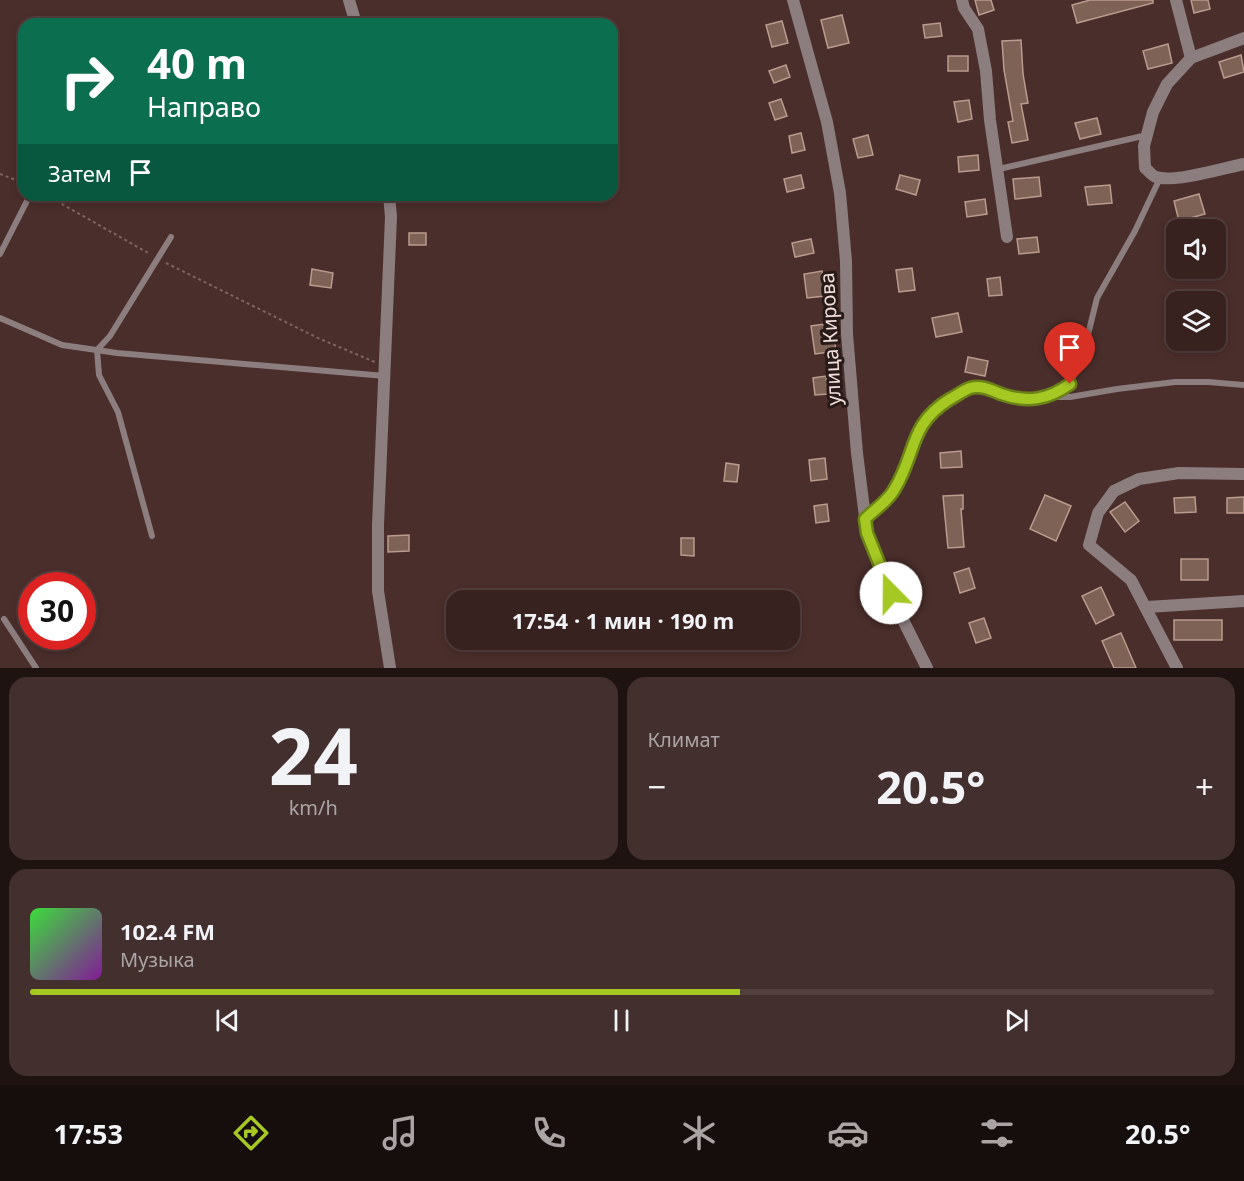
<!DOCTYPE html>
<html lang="ru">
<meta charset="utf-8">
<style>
:root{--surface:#382220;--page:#432f2d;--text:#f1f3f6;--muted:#aba4a5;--line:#523f3e;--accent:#a5c823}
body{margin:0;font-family:"Noto Sans",sans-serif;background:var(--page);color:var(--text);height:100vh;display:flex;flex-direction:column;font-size:22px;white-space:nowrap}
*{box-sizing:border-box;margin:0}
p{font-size:20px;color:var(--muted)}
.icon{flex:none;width:33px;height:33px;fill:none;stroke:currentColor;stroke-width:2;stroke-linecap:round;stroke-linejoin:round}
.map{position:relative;height:668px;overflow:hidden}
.sheet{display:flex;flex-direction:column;gap:9px;padding:9px;background:#1f1312;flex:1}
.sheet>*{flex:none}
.top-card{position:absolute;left:18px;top:18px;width:600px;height:183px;border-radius:18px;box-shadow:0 3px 9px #0003,0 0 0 2px var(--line);background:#0b6e4f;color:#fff;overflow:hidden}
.fabs{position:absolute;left:1166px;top:219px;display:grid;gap:12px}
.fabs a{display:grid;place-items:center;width:60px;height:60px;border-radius:12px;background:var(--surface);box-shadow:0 3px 9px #0003,0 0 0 2px var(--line);font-size:30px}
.speed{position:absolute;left:18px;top:572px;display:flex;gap:12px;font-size:30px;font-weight:700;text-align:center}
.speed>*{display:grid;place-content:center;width:78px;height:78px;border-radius:50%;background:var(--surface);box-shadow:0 3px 9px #0003,0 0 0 2px var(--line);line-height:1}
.speed .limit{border:9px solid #d22;background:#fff;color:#111}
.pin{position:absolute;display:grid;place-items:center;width:51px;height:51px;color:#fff;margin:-62px -26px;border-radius:50% 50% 50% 0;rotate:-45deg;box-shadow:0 0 6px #0007}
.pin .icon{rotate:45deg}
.me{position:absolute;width:66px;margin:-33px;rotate:338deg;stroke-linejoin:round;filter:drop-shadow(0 0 4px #0008)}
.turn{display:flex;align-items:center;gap:21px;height:126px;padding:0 30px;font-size:27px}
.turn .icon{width:78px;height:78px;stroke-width:2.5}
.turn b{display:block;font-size:42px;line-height:51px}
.then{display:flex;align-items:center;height:57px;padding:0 30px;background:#0003;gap:12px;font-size:22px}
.big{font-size:45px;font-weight:700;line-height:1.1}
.sheet .widget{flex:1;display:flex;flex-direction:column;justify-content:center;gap:9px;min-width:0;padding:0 21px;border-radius:18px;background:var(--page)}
.sheet .dial{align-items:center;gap:0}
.dial b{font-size:78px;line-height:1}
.song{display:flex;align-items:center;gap:18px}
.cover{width:72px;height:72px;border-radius:9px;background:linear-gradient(135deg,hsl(120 70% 55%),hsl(290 70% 35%))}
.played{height:6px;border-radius:3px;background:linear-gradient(90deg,var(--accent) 60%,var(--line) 60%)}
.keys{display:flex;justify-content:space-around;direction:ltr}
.heat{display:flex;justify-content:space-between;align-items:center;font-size:33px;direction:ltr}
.sheet .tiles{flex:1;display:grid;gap:9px;grid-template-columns:1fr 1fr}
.widget:last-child{grid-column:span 2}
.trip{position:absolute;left:446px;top:590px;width:354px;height:60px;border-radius:18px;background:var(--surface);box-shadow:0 3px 9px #0003,0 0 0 2px var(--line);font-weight:700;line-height:60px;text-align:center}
.dock{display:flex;height:96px;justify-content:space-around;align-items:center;background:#160e0d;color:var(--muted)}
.dock .icon{width:42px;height:42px}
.dock .selected{color:var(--accent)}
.dock b{font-size:27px;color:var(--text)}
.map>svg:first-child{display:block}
</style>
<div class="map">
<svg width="1244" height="668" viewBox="0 0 1244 668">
<rect width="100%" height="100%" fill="#4a2e2b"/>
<g fill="#7e6255" stroke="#ba9b8d" stroke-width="1.5">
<path d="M 975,0 L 991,0 L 994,10 L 979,15 Z"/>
<path d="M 1090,0 L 1153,0 L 1153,3 L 1077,23 L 1072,5 Z"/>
<path d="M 1191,0 L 1208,0 L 1210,9 L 1194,13 Z"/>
<path d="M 842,15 L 849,43 L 828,48 L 821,20 Z"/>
<path d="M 782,21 L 788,43 L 772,47 L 766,25 Z"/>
<path d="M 940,23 L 942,36 L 925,38 L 923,25 Z"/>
<path d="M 1021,40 L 1023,74 L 1028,103 L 1021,104 L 1028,140 L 1012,143 L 1008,122 L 1013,121 L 1004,70 L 1002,41 Z"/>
<path d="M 1168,44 L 1172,63 L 1148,69 L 1143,51 Z"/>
<path d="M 1241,55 L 1244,72 L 1224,78 L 1219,62 Z"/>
<rect x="948" y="56" width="20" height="15"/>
<path d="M 786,65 L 790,77 L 774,83 L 769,71 Z"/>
<path d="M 781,99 L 787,116 L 775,120 L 769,103 Z"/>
<path d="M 969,100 L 972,119 L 958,122 L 954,102 Z"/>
<path d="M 1097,118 L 1101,134 L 1080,139 L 1075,123 Z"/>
<path d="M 801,133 L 805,150 L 792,153 L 789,136 Z"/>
<path d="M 868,135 L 873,155 L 858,158 L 853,139 Z"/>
<path d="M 978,155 L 979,170 L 959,172 L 958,157 Z"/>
<path d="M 801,175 L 804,188 L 787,192 L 784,179 Z"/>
<path d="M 900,175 L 920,180 L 916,195 L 896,189 Z"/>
<path d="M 1039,177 L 1041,196 L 1015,199 L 1013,179 Z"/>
<path d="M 1110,185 L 1112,203 L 1088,205 L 1085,187 Z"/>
<path d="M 1199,194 L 1205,214 L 1179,221 L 1174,201 Z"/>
<path d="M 985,199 L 987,214 L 967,217 L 965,202 Z"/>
<rect x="409" y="233" width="17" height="12"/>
<path d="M 1037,237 L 1039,252 L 1019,254 L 1017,239 Z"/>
<path d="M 811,239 L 814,253 L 795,257 L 792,243 Z"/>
<path d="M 912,268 L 915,290 L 899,292 L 896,270 Z"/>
<path d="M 312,269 L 333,273 L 331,288 L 310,285 Z"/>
<path d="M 822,271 L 825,296 L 807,298 L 804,274 Z"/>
<path d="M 1000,277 L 1002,295 L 989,296 L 987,279 Z"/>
<path d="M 958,313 L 962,332 L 936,337 L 932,318 Z"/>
<path d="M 832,323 L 836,351 L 815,354 L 811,326 Z"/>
<path d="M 968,357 L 988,361 L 985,376 L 965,372 Z"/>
<path d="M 826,376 L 828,394 L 815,395 L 813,378 Z"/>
<path d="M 961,451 L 962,467 L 941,468 L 940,453 Z"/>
<path d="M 825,458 L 827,479 L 811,481 L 809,460 Z"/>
<path d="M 726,463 L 739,465 L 737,482 L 724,481 Z"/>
<path d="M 963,495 L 963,509 L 961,509 L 964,547 L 948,548 L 943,496 Z"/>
<path d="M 1045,495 L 1071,506 L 1056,541 L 1030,529 Z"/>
<path d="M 1195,497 L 1196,512 L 1175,513 L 1174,498 Z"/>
<path d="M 1244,497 L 1244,513 L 1227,513 L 1227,498 Z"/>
<path d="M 1125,502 L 1139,521 L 1125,532 L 1110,512 Z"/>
<path d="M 827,504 L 829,521 L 816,523 L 814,506 Z"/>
<path d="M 409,535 L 409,551 L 388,552 L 388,536 Z"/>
<path d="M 681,538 L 694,538 L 694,556 L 681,555 Z"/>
<rect x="1181" y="559" width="27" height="21"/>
<path d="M 969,568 L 975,588 L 960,593 L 954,573 Z"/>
<path d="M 1101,587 L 1114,615 L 1096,624 L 1082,596 Z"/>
<path d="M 984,618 L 991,638 L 976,643 L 969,623 Z"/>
<rect x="1174" y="620" width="48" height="20"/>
<path d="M 1121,633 L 1136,668 L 1114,668 L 1102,641 Z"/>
</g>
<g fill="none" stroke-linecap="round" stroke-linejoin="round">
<g stroke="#7f6562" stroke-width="2" stroke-dasharray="3 3" stroke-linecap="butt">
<path d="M 0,174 L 24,183"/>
<path d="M 46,195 L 150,254"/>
<path d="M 166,263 L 320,339 L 375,362"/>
</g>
<g stroke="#8c7d7f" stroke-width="6">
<path d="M 999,169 L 1147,135"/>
<path d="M 0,254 L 30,195"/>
<path d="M 0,318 L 62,345 L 117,353 L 385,376"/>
<path d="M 1051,397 L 1070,397 L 1117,389 L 1175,382 L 1208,382 L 1244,385"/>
<path d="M 865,519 L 893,492 L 906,467 L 913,443 L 922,424 L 934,409 L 971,388 L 985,387 L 1023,400 L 1059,393 L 1070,384 L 1084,351 L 1097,298 L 1135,231 L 1160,178"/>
<path d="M 152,536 L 118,412 L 99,375 L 97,350 L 110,336 L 171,237"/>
<path d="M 4,619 L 36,668"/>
</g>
<g stroke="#8c7d7f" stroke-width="12">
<path d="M 349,0 L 356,24"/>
<path d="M 793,0 L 827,122 L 840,193 L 846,261 L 847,334 L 857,453 L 867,533 L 896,606 L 927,668"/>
<path d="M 962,0 L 964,8 L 978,29 L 986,71 L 990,120 L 1007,237"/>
<path d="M 1176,0 L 1191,58"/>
<path d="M 1244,38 L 1191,58 L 1167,84 L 1153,112 L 1144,146 L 1145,168 C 1148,170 1152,176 1156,177 C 1174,183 1224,168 1244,164"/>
<path d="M 389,195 L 391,217 L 378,525 L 378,591 L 390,668"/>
<path d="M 1147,607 L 1244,601"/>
<path d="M 1177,668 L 1131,580 L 1089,545 L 1098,513 L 1114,491 L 1139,479 L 1179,473 L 1244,474"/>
</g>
</g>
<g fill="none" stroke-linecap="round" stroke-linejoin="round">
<g stroke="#6b8217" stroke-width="15">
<path id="route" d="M 891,593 L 867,533 L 865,519 C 874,510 888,501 894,490 C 917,453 908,425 950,399 C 956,396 964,390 970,388 C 982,385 991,390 1001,394 C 1027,403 1048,400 1070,384"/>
</g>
<use href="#route" stroke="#a5c823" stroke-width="10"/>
</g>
<g text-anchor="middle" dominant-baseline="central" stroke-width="6" stroke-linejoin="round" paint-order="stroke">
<g font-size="20" fill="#f2dfdc" stroke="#271a18">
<text transform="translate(830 339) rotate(-93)">улица Кирова</text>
</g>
</g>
</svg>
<div class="fabs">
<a><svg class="icon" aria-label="sound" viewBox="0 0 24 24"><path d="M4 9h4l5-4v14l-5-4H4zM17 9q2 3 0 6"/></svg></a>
<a><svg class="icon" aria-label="layers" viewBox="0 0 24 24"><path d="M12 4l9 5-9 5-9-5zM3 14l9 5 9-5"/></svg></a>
</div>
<div class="speed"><div class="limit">30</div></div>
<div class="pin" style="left:1070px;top:384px;background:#d93025"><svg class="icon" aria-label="arrive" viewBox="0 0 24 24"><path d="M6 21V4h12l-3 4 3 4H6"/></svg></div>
<svg class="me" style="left:891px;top:593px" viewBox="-20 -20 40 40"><circle r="19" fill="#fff"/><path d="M0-13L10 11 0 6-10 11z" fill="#a5c823"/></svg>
<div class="trip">17:54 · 1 мин · 190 m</div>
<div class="top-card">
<div class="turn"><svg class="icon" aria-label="right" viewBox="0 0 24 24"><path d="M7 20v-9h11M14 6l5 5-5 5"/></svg><div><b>40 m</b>Направо</div></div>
<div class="then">Затем<svg class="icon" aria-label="arrive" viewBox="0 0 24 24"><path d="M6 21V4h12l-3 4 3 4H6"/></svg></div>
</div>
</div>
<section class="sheet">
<div class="tiles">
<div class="widget dial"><b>24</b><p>km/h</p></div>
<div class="widget"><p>Климат</p>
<div class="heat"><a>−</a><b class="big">20.5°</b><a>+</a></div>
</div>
<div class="widget">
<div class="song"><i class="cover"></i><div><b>102.4 FM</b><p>Музыка</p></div></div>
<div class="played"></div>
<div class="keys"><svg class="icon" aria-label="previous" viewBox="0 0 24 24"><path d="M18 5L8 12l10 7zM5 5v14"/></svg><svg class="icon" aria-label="pause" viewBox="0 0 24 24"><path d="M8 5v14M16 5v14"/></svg><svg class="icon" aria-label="next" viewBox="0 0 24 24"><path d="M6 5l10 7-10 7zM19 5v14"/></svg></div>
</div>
</div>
</section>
<nav class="dock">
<b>17:53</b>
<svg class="icon selected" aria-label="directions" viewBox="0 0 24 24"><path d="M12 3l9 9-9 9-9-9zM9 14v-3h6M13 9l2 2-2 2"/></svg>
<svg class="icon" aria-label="music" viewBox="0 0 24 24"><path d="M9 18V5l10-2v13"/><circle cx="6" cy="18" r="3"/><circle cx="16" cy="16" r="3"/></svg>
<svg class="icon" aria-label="phone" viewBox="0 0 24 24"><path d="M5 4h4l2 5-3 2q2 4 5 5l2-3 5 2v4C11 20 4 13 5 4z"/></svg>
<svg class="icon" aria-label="climate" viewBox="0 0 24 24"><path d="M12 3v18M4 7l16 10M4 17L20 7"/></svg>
<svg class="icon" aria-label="car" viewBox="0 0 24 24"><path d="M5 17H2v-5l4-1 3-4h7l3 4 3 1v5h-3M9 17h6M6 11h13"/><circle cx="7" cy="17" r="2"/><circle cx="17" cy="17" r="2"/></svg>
<svg class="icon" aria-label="filters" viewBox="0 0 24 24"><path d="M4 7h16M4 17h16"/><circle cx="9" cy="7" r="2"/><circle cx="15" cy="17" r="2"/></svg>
<b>20.5°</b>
</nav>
